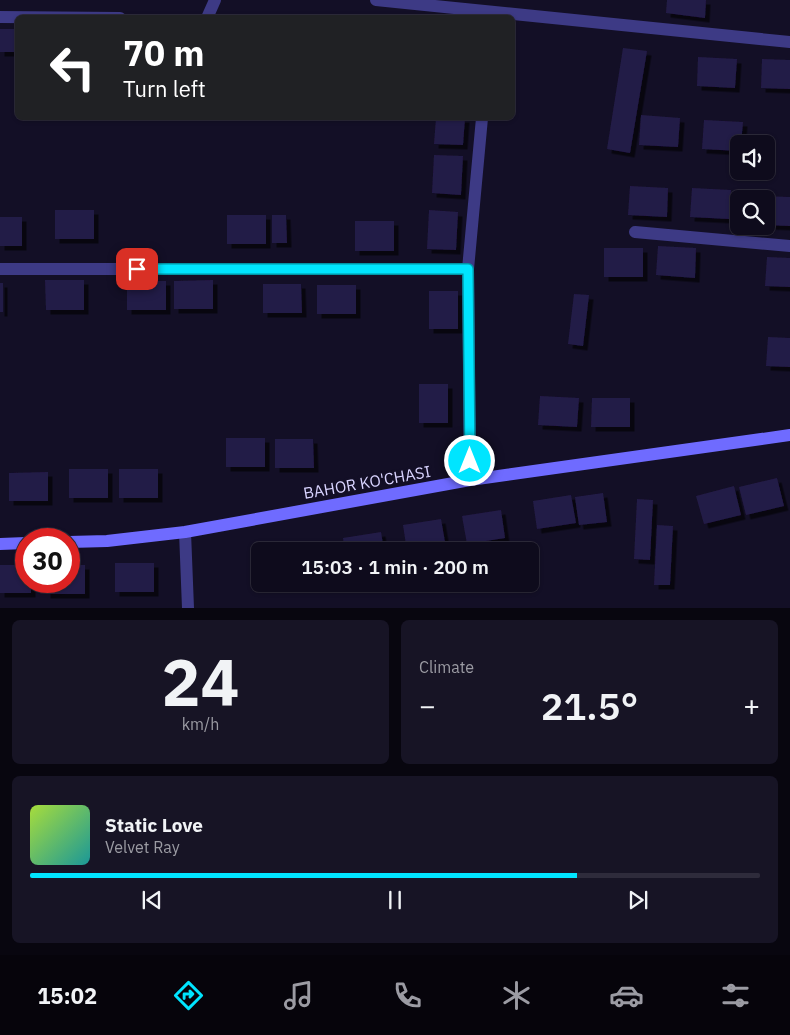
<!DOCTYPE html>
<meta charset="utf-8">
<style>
:root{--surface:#0e0b1c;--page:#171425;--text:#f1f3f6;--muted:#9b9ba3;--line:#2e2b3b;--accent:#00e5ff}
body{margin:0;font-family:"IBM Plex Sans",sans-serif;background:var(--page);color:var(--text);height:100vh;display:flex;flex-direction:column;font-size:19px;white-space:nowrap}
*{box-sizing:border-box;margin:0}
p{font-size:16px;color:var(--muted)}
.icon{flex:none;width:28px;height:28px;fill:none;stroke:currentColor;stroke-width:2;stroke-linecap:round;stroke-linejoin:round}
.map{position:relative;height:608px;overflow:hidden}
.panel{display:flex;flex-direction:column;gap:12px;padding:12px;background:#08060f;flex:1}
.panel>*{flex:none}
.banner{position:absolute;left:15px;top:15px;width:500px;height:105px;border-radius:8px;box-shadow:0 1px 4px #0004,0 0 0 1px var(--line);background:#202124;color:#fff;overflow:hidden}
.tools{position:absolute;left:730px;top:135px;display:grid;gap:10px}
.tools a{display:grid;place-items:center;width:45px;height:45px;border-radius:8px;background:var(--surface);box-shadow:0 1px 4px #0004,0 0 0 1px var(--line);font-size:25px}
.speed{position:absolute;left:15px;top:528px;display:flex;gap:10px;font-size:25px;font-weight:700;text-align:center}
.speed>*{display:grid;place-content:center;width:65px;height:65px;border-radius:50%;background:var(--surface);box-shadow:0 1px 4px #0004,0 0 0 1px var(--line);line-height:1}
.speed .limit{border:8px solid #d22;background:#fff;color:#111}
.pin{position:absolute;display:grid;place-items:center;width:42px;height:42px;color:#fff;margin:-21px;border-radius:10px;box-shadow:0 2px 8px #0006}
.me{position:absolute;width:55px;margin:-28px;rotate:0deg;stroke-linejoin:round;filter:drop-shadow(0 0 4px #0008)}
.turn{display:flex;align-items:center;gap:18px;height:105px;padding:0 25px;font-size:22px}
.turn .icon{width:65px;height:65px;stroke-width:2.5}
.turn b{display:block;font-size:35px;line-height:42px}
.big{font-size:38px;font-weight:600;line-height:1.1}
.panel .card{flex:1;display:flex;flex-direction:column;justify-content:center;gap:8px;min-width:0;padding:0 18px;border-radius:8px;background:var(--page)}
.panel .dial{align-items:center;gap:0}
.dial b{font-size:65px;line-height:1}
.song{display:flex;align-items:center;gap:15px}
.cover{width:60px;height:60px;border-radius:8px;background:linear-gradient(135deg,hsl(80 70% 55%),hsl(180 70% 35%))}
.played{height:5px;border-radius:2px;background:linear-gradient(90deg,var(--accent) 75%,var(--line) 75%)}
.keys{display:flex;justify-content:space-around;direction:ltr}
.heat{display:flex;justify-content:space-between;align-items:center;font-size:28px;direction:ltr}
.panel .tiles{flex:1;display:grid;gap:12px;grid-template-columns:1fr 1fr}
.card:last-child{grid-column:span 2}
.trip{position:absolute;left:251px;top:542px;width:288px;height:50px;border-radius:8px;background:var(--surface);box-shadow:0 1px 4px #0004,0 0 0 1px var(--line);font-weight:600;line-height:50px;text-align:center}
.menu{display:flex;height:80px;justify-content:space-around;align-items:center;background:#06040b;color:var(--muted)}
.menu .icon{width:35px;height:35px}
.menu .active{color:var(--accent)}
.menu b{font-size:22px;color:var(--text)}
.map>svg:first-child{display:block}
</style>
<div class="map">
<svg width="790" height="608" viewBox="0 0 790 608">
<defs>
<filter id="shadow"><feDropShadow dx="4.5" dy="4.5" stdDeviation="0" flood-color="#0009"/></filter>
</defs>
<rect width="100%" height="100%" fill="#130f26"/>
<g fill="#241b47" filter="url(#shadow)">
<path d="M 667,0 L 706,0 L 705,18 L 666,13 Z"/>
<path d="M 278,14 L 304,16 L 304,18 L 278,18 Z"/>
<rect x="0" y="29" width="18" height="23"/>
<path d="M 623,48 L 647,51 L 630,153 L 607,149 Z"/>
<path d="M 698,57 L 737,59 L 735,88 L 697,86 Z"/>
<path d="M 762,59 L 790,60 L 790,89 L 761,88 Z"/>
<path d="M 641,115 L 680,118 L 678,147 L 639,145 Z"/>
<path d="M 436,118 L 465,118 L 463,145 L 434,144 Z"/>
<path d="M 704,120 L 743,122 L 741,144 L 739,144 L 739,151 L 702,149 Z"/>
<path d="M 434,155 L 463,156 L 461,195 L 432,193 Z"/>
<path d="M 630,186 L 668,188 L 667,217 L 628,215 Z"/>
<path d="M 692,188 L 731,190 L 729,219 L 690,217 Z"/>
<path d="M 760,196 L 790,197 L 790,226 L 766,225 L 766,199 L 760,199 Z"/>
<rect x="55" y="210" width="39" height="29"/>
<path d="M 429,210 L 458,212 L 456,250 L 427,249 Z"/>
<rect x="227" y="215" width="39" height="29"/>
<path d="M 272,215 L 286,215 L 287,243 L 272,243 Z"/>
<rect x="0" y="217" width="22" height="29"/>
<rect x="355" y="221" width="39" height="30"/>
<path d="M 658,246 L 696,248 L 695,278 L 656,275 Z"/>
<rect x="604" y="248" width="39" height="29"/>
<path d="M 767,257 L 790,258 L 790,287 L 765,286 Z"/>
<path d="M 45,280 L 84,280 L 84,310 L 46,310 Z"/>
<path d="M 213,280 L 213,309 L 174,309 L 174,281 Z"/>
<rect x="127" y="281" width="39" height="29"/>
<rect x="0" y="283" width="3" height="29"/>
<path d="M 263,284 L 301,284 L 302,313 L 263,313 Z"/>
<rect x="317" y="285" width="39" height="29"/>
<rect x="429" y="291" width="29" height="38"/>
<path d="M 574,294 L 589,295 L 583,346 L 568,344 Z"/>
<path d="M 768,337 L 790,338 L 790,367 L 766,366 Z"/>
<rect x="419" y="384" width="29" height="39"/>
<path d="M 540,396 L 579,398 L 577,427 L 538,425 Z"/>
<path d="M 592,398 L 630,398 L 630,427 L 591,427 Z"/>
<rect x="226" y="438" width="39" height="29"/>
<path d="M 275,439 L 313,439 L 314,468 L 275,468 Z"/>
<rect x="69" y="469" width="39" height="29"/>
<rect x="119" y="469" width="39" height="29"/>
<path d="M 48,472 L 48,501 L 9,501 L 9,473 Z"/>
<path d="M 777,478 L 784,506 L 746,515 L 739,487 Z"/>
<path d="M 734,486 L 741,515 L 704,524 L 696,496 Z"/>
<path d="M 603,493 L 607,522 L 579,525 L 575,497 Z"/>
<path d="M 571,495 L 576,523 L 537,529 L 533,501 Z"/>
<path d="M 637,499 L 653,500 L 650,560 L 634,559 Z"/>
<path d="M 501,510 L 505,538 L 467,544 L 462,516 Z"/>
<path d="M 441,519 L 446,548 L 423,551 L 407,551 L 403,525 Z"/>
<path d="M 657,525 L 673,526 L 670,585 L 654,585 Z"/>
<path d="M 381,532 L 384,551 L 345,551 L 343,538 Z"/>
<rect x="115" y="563" width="39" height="29"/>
<path d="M 0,565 L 26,565 L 26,581 L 31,581 L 31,593 L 0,593 Z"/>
<path d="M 69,565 L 85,565 L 85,594 L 46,594 L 46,581 L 69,581 Z"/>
</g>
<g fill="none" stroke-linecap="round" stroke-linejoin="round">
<g stroke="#3d3a85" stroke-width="12">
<path d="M 376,0 L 790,42"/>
<path d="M 0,17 L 120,18"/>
<path d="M 207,18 L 215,0"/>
<path d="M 635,232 L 790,246"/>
<path d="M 0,269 L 468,269"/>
<path d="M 470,480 L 468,269 L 482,118"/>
<path d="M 185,532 L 188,608"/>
</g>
<g stroke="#6f6bff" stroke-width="12">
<path d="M 69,542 L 107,541 L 185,532 L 470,480 L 790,435"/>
<path d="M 0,544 L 26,543"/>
</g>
</g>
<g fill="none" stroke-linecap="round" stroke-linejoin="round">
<g stroke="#0095a6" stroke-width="12">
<path id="route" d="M 137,269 L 468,269 L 470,461"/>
</g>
<use href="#route" stroke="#00e5ff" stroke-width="9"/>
</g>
<g text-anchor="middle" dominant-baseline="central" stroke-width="5" stroke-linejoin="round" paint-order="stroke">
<g font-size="16" fill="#d9d4ff" stroke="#130f26">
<text transform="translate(367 482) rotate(-10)">BAHOR KO'CHASI</text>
</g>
</g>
</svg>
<div class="tools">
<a><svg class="icon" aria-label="sound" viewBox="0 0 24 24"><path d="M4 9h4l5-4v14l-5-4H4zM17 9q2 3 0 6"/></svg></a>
<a><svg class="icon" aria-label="search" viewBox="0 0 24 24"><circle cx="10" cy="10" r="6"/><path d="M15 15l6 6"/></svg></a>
</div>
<div class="speed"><div class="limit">30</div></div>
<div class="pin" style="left:137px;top:269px;background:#d93025"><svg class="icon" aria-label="arrive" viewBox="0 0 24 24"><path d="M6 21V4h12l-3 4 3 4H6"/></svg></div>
<svg class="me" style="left:470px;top:461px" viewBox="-20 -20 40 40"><circle r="17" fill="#00e5ff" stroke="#fff" stroke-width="3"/><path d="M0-11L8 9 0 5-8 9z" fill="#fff"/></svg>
<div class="trip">15:03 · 1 min · 200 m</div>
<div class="banner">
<div class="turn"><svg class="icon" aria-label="left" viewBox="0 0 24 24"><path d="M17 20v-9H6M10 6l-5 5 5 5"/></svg><div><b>70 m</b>Turn left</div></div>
</div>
</div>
<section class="panel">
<div class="tiles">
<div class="card dial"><b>24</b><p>km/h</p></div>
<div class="card"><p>Climate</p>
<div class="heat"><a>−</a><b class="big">21.5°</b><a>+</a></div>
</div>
<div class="card">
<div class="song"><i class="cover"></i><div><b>Static Love</b><p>Velvet Ray</p></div></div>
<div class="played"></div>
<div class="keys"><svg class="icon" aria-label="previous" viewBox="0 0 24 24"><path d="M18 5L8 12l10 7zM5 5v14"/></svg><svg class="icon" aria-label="pause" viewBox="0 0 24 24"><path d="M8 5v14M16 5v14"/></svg><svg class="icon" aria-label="next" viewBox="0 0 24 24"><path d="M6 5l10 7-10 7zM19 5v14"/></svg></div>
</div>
</div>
</section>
<nav class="menu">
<b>15:02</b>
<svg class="icon active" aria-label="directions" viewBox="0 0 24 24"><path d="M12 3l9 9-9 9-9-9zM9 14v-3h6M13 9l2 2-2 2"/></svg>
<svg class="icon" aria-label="music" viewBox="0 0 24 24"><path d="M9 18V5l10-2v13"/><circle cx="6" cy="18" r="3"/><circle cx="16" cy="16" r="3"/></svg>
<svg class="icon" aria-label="phone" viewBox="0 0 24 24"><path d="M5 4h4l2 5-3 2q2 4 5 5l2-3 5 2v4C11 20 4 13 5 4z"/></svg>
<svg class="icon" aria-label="climate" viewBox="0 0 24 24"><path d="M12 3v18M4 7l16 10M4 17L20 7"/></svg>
<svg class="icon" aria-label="car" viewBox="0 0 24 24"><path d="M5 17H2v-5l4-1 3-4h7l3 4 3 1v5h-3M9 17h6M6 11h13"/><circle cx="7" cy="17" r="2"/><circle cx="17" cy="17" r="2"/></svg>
<svg class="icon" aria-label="filters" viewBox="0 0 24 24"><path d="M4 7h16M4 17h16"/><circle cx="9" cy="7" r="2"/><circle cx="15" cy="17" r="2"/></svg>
</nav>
